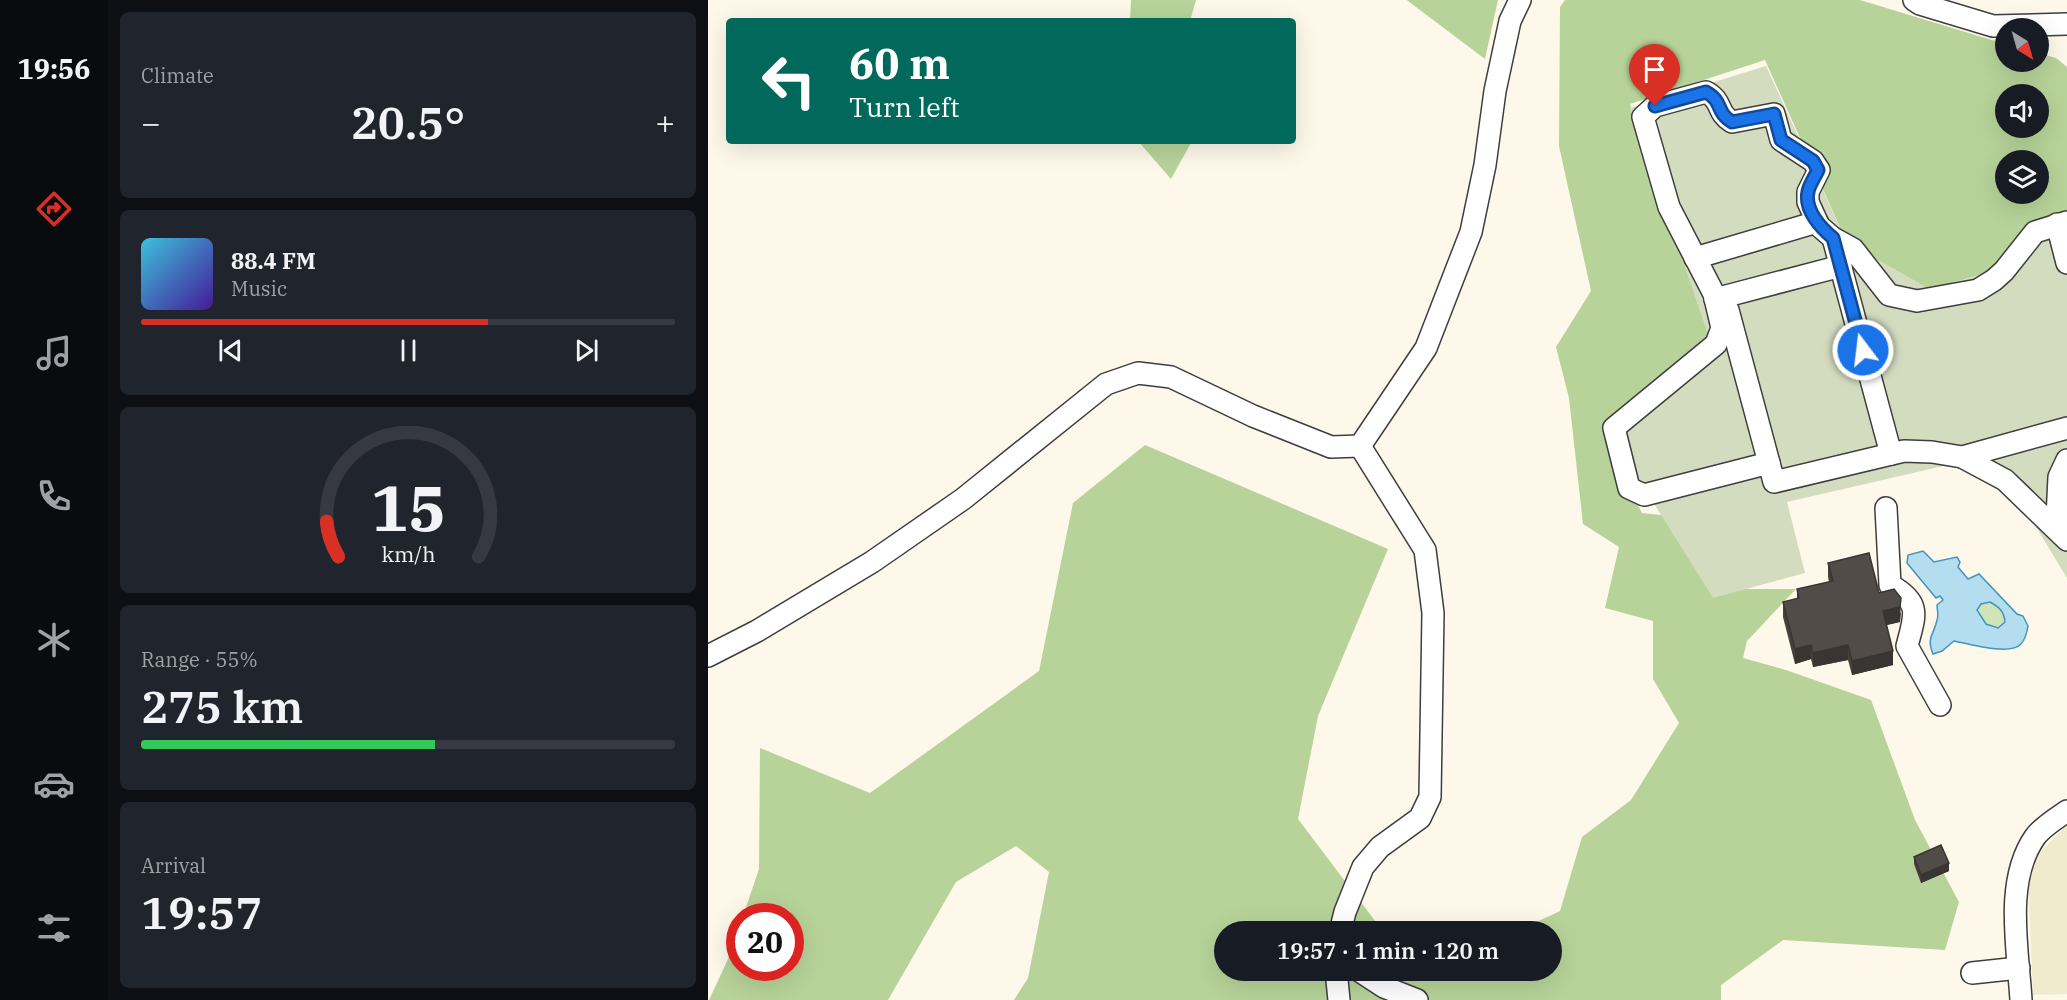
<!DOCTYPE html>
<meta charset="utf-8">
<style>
:root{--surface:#171b24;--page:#20242c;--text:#f1f3f6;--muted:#9ea1a6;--line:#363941;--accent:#d93025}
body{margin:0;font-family:"IBM Plex Serif",serif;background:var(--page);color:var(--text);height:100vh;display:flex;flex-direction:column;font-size:22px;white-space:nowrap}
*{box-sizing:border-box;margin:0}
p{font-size:20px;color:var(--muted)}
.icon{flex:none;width:33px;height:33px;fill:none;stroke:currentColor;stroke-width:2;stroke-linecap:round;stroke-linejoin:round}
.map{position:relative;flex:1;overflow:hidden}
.side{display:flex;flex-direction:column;gap:12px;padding:12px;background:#0d0f14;width:600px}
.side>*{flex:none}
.banner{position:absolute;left:18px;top:18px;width:570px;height:126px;border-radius:6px;box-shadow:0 6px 24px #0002;background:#00695c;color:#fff;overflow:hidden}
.needle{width:39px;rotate:143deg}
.tools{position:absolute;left:1287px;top:18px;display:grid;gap:12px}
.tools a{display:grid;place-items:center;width:54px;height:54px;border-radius:50%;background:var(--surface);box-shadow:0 6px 24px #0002;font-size:30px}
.speed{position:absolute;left:18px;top:903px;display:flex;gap:12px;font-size:30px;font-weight:700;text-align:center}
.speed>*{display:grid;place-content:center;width:78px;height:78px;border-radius:50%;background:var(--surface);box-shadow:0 6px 24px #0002;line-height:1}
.speed .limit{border:9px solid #d22;background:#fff;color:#111}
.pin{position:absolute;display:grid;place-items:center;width:51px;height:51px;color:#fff;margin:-62px -26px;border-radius:50% 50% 50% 0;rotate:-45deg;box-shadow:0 0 6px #0007}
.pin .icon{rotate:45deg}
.me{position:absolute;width:66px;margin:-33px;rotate:345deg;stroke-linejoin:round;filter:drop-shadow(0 0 4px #0008)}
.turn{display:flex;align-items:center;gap:21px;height:126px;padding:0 24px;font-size:27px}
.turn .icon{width:78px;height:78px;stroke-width:2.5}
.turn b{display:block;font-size:42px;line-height:51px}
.big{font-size:45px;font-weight:600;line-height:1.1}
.side .tile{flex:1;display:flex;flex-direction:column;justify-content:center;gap:9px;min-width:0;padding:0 21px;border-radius:9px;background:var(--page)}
.side .dial{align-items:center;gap:0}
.dial svg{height:156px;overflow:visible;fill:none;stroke:var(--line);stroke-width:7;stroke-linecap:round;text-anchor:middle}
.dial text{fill:var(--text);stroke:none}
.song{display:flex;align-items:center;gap:18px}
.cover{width:72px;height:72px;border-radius:9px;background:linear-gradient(135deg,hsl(190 70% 55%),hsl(260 70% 35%))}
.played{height:6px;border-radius:3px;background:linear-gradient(90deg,var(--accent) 65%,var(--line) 65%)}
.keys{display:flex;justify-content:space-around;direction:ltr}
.heat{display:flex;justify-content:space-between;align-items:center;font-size:33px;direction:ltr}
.charge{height:9px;border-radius:4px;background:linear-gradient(90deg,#34c759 55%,var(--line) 0)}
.trip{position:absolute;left:506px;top:921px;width:348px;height:60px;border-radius:30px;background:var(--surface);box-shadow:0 6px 24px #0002;font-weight:600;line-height:60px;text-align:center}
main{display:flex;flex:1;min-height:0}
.tab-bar{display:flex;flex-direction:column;width:108px;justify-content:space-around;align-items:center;background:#090b0e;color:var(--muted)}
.tab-bar .icon{width:42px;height:42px}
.tab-bar .active{color:var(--accent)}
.tab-bar b{font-size:27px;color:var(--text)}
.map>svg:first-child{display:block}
</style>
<main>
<nav class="tab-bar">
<b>19:56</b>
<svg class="icon active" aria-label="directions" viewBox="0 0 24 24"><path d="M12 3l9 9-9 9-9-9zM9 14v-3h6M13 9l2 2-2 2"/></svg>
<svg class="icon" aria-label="music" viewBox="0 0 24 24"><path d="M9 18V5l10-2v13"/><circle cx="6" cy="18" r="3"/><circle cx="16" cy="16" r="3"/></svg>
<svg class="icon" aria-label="phone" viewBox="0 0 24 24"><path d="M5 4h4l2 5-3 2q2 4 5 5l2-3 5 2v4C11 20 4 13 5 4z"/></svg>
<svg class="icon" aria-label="climate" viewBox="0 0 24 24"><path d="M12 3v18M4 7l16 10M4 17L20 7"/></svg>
<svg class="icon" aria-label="car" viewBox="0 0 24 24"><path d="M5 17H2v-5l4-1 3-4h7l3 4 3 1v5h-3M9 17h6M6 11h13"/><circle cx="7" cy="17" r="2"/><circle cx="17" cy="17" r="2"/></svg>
<svg class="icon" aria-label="filters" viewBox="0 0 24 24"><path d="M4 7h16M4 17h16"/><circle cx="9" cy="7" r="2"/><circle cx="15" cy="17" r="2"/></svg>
</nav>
<section class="side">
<div class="tile"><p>Climate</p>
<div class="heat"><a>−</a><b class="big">20.5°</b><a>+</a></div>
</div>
<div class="tile">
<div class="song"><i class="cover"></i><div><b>88.4 FM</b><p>Music</p></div></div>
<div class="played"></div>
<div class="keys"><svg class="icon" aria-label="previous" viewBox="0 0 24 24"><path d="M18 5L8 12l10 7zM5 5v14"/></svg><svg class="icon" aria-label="pause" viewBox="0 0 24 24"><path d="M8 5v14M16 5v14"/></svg><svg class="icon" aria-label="next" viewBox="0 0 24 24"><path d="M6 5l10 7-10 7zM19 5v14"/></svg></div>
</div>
<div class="tile dial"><svg viewBox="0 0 100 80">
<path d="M14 69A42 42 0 1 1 86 69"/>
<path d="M14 69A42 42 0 0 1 8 51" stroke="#d93025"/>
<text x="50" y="56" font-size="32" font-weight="700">15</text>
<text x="50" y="72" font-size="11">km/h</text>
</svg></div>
<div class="tile"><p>Range · 55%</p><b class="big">275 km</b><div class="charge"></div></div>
<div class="tile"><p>Arrival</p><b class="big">19:57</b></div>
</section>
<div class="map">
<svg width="1359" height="1000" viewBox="0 0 1359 1000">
<rect width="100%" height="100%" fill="#fdf8ea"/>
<path fill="#f0ebcd" d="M 1359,825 L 1359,994 L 1325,995 L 1320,878 L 1333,851 Z"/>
<path fill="#d1e4b8" d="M 1282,602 C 1291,607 1296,611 1297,622 L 1290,628 L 1278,624 L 1269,610 L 1273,604 Z"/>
<g fill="#b7d399" fill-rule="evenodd">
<path d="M 423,0 L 488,0 L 482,21 L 422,21 Z"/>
<path d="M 699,0 L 790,0 L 777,59 L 700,1 Z"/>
<path d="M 857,0 L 1152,0 L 1297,44 L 1298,62 L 1330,62 L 1331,53 L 1348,58 L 1359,67 L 1359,211 L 1331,224 L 1287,271 L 1221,289 L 1139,243 L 1057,60 L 922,104 L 1005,337 L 964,374 L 901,451 L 934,513 L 989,519 L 1018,589 L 1088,589 L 1039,641 L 1035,658 L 1078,670 L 1163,700 L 1207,820 L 1251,902 L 1237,950 L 1075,940 L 1013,985 L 1013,1000 L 306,1000 L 320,978 L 341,872 L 308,846 L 248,882 L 180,1000 L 1,1000 L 20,959 L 31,926 L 32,968 L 82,968 L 82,916 L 35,916 L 51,869 L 52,748 L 162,793 L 331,671 L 365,503 L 437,445 L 680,549 L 610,716 L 590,819 L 674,930 L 686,931 L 516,932 L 516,970 L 843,970 L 843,932 L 809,931 L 852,911 L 874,837 L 923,800 L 971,723 L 945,679 L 945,621 L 897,608 L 911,547 L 875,524 L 861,398 L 848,347 L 883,291 L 851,146 L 852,7 ZM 1298,94 L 1330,94 L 1330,128 L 1298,128 ZM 1298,160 L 1330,160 L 1330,194 L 1298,194 Z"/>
<path d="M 430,141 L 484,141 L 463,179 Z"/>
</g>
<path fill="#d4dcbf" d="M 1058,66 L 1139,243 L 1221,289 L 1287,271 L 1331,224 L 1359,211 L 1359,578 L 1311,499 L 1257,461 L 1079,502 L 1097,573 L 1005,598 L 910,446 L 947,384 L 1002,340 L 922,108 Z"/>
<path fill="#b4ddf0" stroke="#4295c0" stroke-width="1.5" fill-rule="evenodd" d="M 1215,551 L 1226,562 L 1249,557 L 1252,562 L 1250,567 L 1260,579 L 1271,574 L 1309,614 L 1315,616 L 1320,626 C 1319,632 1317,640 1313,644 C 1302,656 1261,644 1246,641 L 1234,651 L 1225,654 C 1218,637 1226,635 1229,620 C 1231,616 1229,609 1229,605 L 1235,600 L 1232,596 L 1228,598 L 1199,563 L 1200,555 ZM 1282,602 C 1291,607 1296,611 1297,622 L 1290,628 L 1278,624 L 1269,610 L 1273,604 Z"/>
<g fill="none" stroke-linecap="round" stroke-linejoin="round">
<g stroke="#3e3e3e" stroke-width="24">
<g id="minor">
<path d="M 1206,0 L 1212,4 L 1285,26 L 1359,24"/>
<path d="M 1349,224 L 1359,263"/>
<path d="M 1125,238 L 1183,454"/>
<path d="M 987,258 L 1109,222"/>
<path d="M 1007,299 L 1133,266"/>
<path d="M 1020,310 L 1061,463"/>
<path d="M 1254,457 L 1359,428"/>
<path d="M 1178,508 L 1182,585 C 1214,603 1207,615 1199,646 L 1232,705"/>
<path d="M 1356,534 L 1349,518 L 1351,477 L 1359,460"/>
<path d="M 1359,540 L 1297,480 L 1254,457 L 1224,452 L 1196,451 L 1066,482 L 1061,463 L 936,495 L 921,488 L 906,428 L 1008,344 L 1014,328 L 1006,294 L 961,207 L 935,117 L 947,106 L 998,92 C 1016,102 1007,111 1024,122 L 1066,114 L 1073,140 L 1105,161 L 1111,170 L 1100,192 L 1100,202 L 1111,226 L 1125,238 L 1145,249 L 1181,295 L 1209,301 L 1270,290 L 1286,280 L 1296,271 L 1327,232 L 1359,222"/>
<path d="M 0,656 L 49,631 L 164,562 L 255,499 L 398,384 L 430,373 L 463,377 L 545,416 L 623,447 L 652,446 L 718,348 L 763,232 L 777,165 L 787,91 L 802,21 L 812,0"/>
<path d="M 632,932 L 637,912 L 655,867 L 672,847 L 712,818 L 722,797 L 725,613 L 717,550 L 652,446"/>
<path d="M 628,970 L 631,1000"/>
<path d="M 650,970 L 676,987 L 709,1000"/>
<path d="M 1264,973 L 1311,968"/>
<path d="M 1313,1000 C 1310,949 1296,881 1327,837 C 1334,827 1349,818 1359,811"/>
</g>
</g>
<use href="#minor" stroke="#fff" stroke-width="21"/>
</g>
<g fill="#47413e">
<path d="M 1120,563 L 1171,593 L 1193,613 L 1192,622 L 1178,625 L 1185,665 L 1144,675 L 1140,660 L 1105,667 L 1103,659 L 1087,664 L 1075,617 L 1075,602 L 1089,599 L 1089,589 L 1121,582 L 1120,577 Z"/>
<path d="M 1206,857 L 1241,871 L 1213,883 L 1206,864 Z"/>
</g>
<g fill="#393532">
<path d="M 1193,598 L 1192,622 L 1175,626 L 1175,611 Z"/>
<path d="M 1103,645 L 1103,659 L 1087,664 L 1087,649 Z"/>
<path d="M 1140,645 L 1140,660 L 1105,667 L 1105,653 Z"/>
<path d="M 1185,651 L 1185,665 L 1144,675 L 1144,661 Z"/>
<path d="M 1241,863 L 1241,871 L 1213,883 L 1213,875 Z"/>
</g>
<g fill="#524c48" stroke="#393532" stroke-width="1.5">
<path d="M 1161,553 L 1171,593 L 1186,589 L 1193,598 L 1192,607 L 1175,611 L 1185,651 L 1144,661 L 1140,645 L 1105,653 L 1103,645 L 1087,649 L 1075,602 L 1091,598 L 1089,589 L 1125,581 L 1120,563 Z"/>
<path d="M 1233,845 L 1241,863 L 1213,875 L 1206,857 Z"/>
</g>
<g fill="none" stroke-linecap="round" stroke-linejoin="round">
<g stroke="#114b97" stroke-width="15">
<path id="route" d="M 947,106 L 998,92 C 1016,102 1007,112 1024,122 L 1066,114 L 1073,140 L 1105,161 L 1110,170 C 1107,177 1101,185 1100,192 C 1096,210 1113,228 1125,238 L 1155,350"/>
</g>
<use href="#route" stroke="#1a73e8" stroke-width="10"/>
</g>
</svg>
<div class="tools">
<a><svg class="needle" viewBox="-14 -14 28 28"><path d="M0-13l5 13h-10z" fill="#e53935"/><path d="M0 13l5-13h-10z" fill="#9ea1a6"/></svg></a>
<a><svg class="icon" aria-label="sound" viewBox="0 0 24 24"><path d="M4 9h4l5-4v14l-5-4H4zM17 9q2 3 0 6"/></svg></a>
<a><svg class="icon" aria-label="layers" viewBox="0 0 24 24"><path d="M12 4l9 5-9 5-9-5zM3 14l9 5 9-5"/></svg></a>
</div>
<div class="speed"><div class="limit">20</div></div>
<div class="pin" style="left:947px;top:106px;background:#d93025"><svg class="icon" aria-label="arrive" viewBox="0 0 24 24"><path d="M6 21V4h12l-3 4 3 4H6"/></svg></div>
<svg class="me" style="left:1155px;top:350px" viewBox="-20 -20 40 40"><circle r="17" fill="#1a73e8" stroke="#fff" stroke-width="3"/><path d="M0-11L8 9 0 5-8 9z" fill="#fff"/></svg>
<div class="trip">19:57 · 1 min · 120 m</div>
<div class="banner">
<div class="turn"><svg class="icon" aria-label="left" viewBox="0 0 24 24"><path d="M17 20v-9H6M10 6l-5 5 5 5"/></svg><div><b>60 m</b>Turn left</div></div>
</div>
</div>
</main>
